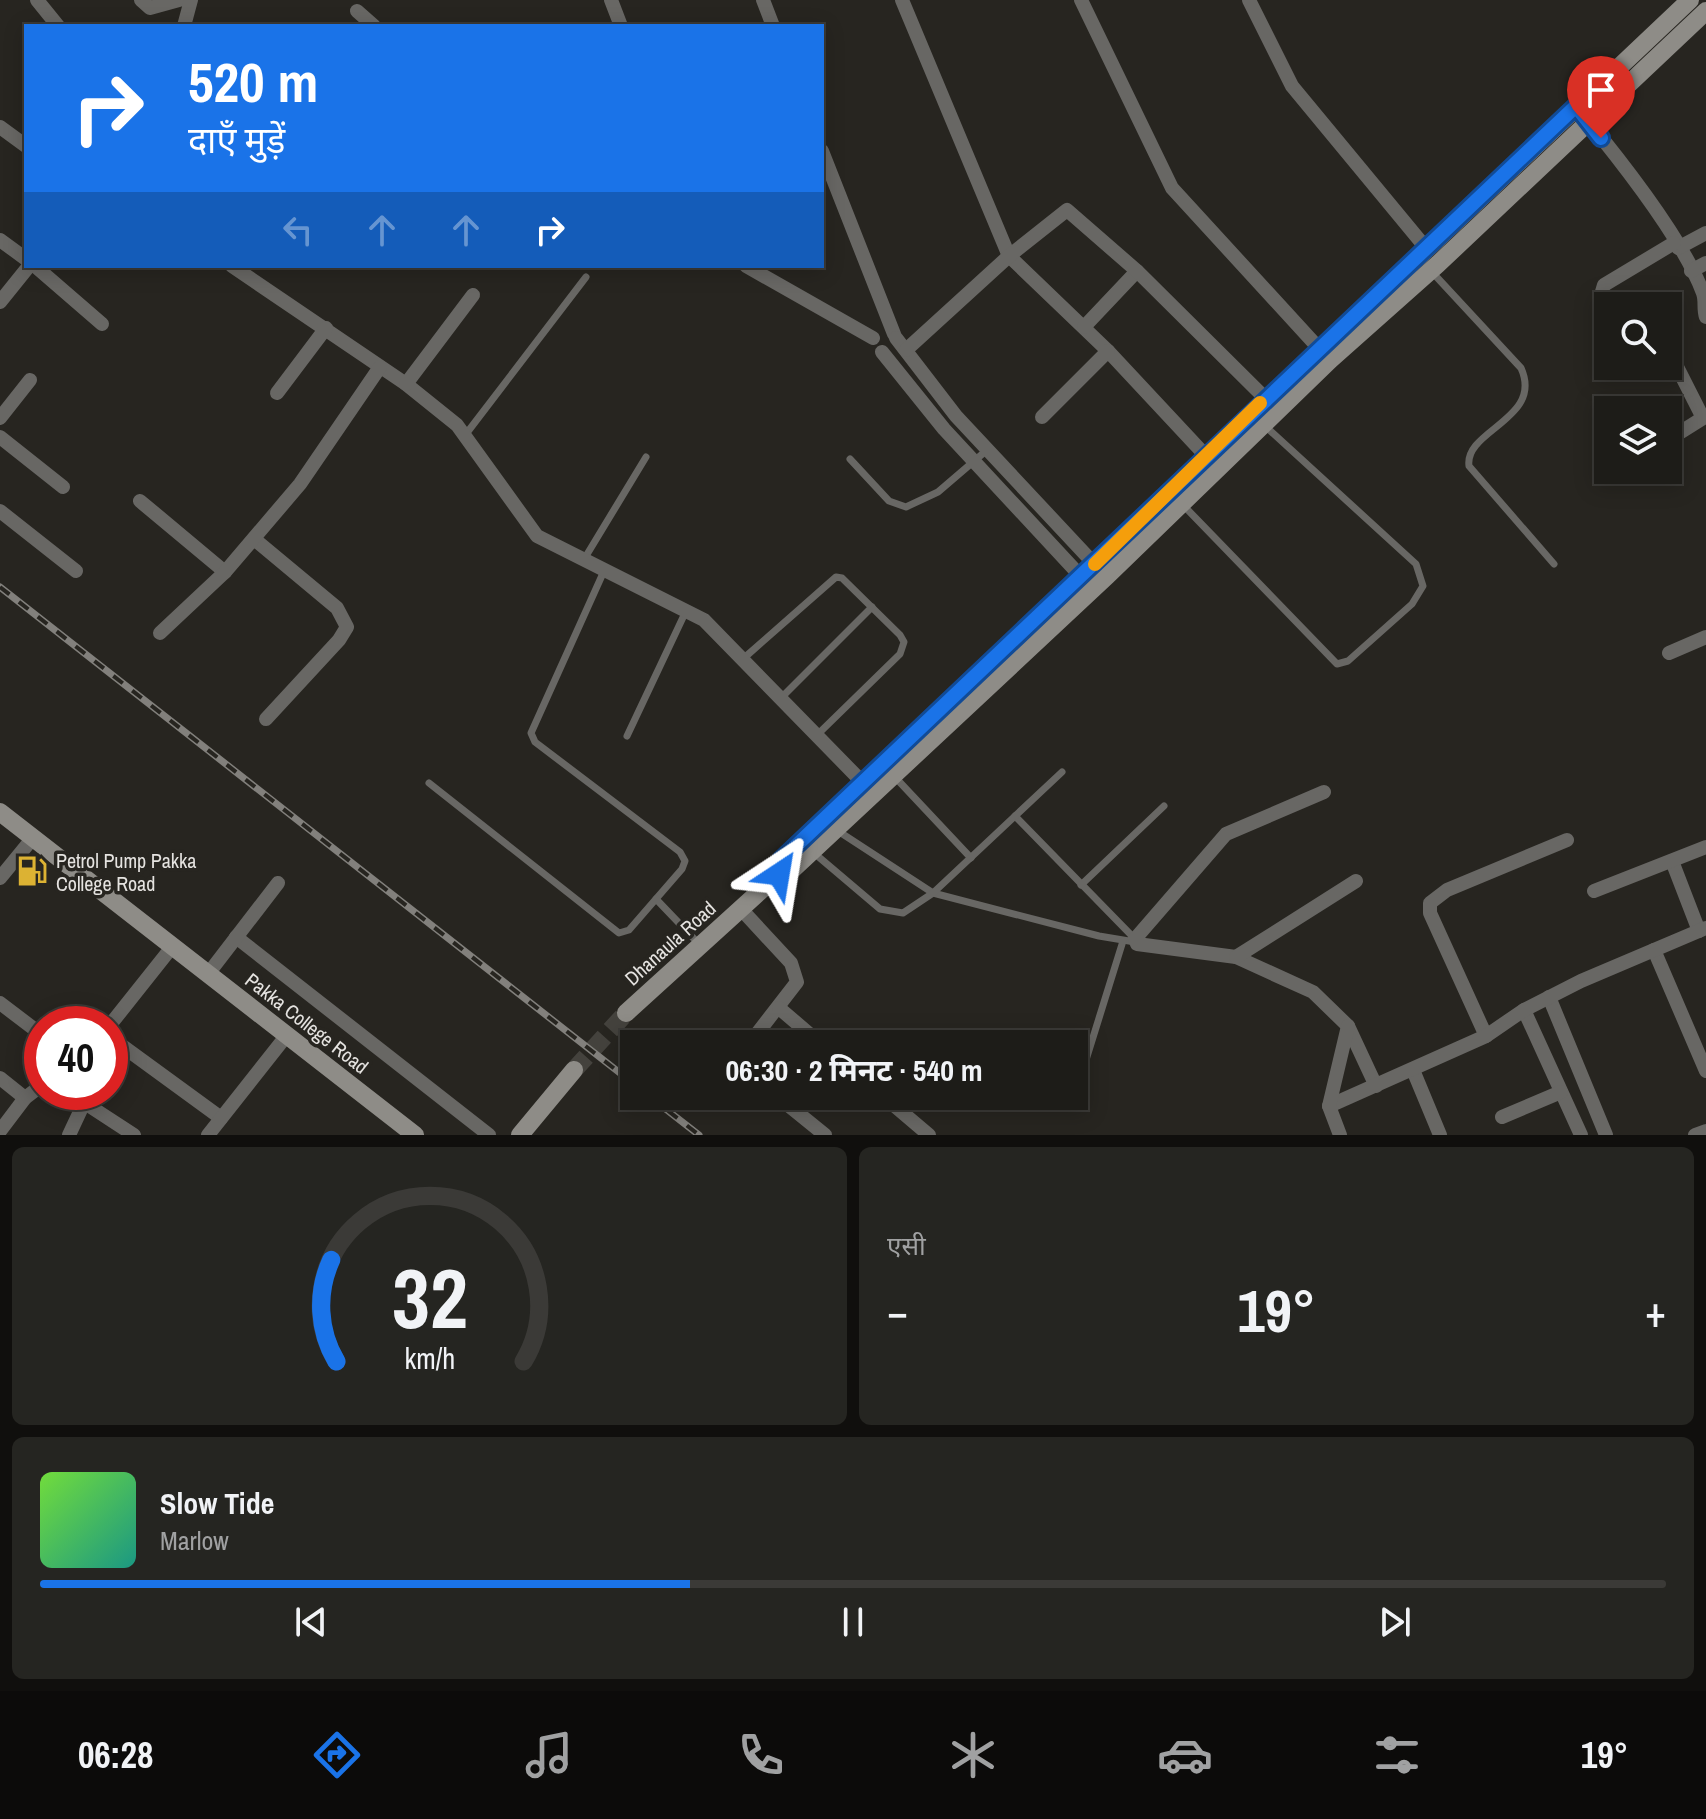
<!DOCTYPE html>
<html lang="hi">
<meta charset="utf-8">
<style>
:root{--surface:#1d1c18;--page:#252521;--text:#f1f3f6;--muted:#a0a1a2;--line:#3b3a37;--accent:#1a73e8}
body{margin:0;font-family:"Archivo Narrow","Noto Sans Devanagari",sans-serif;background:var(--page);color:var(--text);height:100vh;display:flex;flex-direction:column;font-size:30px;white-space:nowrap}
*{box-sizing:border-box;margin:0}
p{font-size:26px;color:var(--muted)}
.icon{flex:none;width:44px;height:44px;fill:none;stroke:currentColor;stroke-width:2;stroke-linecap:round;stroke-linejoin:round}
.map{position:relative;height:1135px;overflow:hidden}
.details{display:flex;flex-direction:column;gap:12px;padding:12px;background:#100f0d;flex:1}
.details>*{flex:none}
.hud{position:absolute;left:24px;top:24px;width:800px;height:244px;border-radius:0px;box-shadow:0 4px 20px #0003,0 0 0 2px var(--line);background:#1a73e8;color:#fff;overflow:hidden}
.tools{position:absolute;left:1594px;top:292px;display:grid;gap:16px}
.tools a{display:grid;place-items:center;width:88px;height:88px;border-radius:0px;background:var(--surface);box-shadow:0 4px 20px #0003,0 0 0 2px var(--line);font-size:40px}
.speed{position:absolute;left:24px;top:1006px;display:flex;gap:16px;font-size:40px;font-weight:700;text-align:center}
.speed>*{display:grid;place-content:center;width:104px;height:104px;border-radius:50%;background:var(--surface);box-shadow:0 4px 20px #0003,0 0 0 2px var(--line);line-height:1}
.speed .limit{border:12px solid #d22;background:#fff;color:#111}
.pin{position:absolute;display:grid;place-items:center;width:68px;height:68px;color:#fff;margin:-82px -34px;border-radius:50% 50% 50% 0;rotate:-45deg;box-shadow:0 0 8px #0007}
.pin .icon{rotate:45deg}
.me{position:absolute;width:88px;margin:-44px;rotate:33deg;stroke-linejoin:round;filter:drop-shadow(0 0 6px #0008)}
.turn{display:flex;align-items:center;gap:28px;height:168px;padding:0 32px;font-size:36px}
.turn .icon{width:104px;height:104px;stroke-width:2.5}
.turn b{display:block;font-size:56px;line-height:68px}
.lanes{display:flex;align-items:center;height:76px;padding:0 32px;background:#0003;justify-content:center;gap:40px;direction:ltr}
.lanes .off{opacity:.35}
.big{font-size:60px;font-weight:700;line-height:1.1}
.details .card{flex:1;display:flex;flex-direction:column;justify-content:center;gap:12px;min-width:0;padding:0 28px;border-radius:12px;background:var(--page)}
.details .dial{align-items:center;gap:0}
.dial svg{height:208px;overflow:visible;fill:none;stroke:var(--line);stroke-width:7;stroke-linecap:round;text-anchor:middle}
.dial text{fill:var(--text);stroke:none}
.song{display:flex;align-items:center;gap:24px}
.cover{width:96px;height:96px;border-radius:12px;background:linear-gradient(135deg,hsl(100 70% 55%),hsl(170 70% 35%))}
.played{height:8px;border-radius:4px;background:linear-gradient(90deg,var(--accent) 40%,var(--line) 40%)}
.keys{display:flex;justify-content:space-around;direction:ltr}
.heat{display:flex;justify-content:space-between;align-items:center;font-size:44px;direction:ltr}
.details .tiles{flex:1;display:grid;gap:12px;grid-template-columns:1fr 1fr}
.card:last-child{grid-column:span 2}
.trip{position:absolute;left:620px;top:1030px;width:468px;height:80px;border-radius:0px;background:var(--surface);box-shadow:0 4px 20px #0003,0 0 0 2px var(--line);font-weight:700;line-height:80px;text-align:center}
.menu{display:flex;height:128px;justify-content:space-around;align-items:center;background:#0c0b0a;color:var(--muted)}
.menu .icon{width:56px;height:56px}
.menu .current{color:var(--accent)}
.menu b{font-size:36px;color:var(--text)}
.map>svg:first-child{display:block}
</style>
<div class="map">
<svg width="1706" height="1135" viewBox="0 0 1706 1135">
<rect width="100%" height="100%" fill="#272520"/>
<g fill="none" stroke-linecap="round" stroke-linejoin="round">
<path stroke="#44423d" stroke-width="18" stroke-dasharray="18 9" stroke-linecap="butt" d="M 574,1070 L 626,1013"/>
<g stroke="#686764" stroke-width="7">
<path d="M 1432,272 L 1521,368 C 1544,419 1464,430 1469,466 L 1554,564"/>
<path d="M 466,434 L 586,277"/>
<path d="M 850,459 L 889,501 L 906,507 L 938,492 L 987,450"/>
<path d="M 1184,506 L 1337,664 L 1348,661 L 1412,604 L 1423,586 L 1416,564 L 1265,426"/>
<path d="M 583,561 L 646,457"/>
<path d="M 744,658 L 836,577 L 842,578 L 900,635 L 904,642 L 900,654 L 816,736"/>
<path d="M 781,698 L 872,607"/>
<path d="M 627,736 L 686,611"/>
<path d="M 893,775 L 971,858"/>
<path d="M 429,783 L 619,933 L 629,930 L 682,869 L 685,861 L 680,852 L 535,742 L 531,733 L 604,571"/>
<path d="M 1015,816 L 1135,939"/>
<path d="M 838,831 L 933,893 L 1099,936 L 1135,942"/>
<path d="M 814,853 L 880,909 L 903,913 L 933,893 L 1062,772"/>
<path d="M 1081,885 L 1164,806"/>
<path d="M 656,899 L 699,944"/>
<path d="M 1074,1081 L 1081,1076 L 1123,941"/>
</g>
<g stroke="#686764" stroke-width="14">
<path d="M 37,0 L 58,26"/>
<path d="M 141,0 L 150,8 L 179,0"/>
<path d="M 611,0 L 621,26"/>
<path d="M 763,0 L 773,26"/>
<path d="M 902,0 L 1009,256 L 1108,351 L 1206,456"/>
<path d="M 1081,0 L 1172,188 L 1325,355"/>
<path d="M 1249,0 L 1292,86 L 1426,248"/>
<path d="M 357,11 L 374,26"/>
<path d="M 184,26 L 191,0"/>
<path d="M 1584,116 C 1621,161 1683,239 1703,293 C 1706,301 1703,309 1706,317"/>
<path d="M 0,127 L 26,146"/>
<path d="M 822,151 L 894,334"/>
<path d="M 0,240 L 26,259"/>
<path d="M 1678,248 L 1706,233"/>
<path d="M 35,266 L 102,324"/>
<path d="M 232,266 L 406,384 L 457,425 L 537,536 L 704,620 L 870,790"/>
<path d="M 746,266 L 873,338"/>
<path d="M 1691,271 L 1706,263"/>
<path d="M 0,302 L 29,266"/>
<path d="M 1608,306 L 1601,295 L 1604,285 L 1674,243"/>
<path d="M 1084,327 L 1137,271"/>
<path d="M 896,338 L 956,416 L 1099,569"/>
<path d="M 1668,349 L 1703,418 L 1668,440"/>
<path d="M 906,350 L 1009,256 L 1067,210 L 1137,271 L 1265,398"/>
<path d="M 882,352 L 944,429 L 1087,583"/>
<path d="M 406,384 L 473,295"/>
<path d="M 277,393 L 326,328"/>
<path d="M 1042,417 L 1108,351"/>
<path d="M 0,418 L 30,380"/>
<path d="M 0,437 L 63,487"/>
<path d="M 140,501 L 225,572"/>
<path d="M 0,511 L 76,571"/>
<path d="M 254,539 L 337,608 L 347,627 L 339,640 L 266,719"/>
<path d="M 160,633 L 225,572 L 300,484 L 380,367"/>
<path d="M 1669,653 L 1706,637"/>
<path d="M 1324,792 L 1226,834 L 1135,939 L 1137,944 L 1236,957 L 1313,992 L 1348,1026 L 1376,1086"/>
<path d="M 1672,861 L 1699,931"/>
<path d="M 0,878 L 32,839"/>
<path d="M 1594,891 L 1706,847"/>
<path d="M 741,909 L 791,963 L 797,982 L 749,1044"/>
<path d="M 236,937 L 489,1135"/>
<path d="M 1654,950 L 1706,1071"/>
<path d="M 1236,957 L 1356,881"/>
<path d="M 208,974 L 278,883"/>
<path d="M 1549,997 L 1606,1135"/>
<path d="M 0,1003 L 42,1035"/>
<path d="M 779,1008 L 821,1044"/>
<path d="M 1524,1010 L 1581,1135"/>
<path d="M 110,1025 L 172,947"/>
<path d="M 1486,1036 L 1430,913 L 1430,903 L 1447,890 L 1567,840"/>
<path d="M 110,1037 L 221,1118"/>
<path d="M 1413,1070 L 1440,1135"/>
<path d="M 0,1078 L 25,1098"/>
<path d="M 68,1092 L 134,1135"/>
<path d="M 777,1096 L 825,1135"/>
<path d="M 883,1096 L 929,1135"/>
<path d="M 1329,1106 L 1486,1036 L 1524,1010 L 1581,981 L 1706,928"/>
<path d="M 1502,1117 L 1561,1092"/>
<path d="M 0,1131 L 25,1098 L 42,1085"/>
<path d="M 69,1135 L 84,1103"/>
<path d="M 208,1135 L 287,1035"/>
<path d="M 1340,1135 L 1329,1106 L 1348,1026"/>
<path d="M 1695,1135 L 1706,1131"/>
</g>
<g stroke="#8e8c87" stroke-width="18">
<path d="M 0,812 L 415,1135"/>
<path d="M 779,874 L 781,860 L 1690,0"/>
<path d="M 626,1013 L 779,874 L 791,871 L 1107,576 L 1330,360 L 1438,264 L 1706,11"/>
<path d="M 520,1135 L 574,1070"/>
</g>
<g stroke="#82807c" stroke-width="7">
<g id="rail">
<path d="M 0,587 L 634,1084"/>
<path d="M 649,1096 L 699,1135"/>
</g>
</g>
<use href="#rail" stroke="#272520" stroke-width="4" stroke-dasharray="12" stroke-linecap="butt"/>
</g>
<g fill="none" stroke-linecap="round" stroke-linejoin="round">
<g stroke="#114b97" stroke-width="20">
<path id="route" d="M 779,874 L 781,860 L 1576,106 L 1601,138"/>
</g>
<use href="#route" stroke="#1a73e8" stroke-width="14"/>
<path stroke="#f59e0b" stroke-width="14" d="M 1095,564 L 1260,403"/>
</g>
<defs>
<g id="fuel-bare" transform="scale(2.4)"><path d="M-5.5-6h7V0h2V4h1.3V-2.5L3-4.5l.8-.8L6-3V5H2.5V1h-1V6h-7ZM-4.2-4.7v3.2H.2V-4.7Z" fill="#dcb233" stroke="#272520" stroke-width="2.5" paint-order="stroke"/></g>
</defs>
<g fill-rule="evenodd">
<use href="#fuel-bare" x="32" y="871"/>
</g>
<g text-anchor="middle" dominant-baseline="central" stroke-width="7" stroke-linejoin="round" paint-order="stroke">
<g font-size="20" fill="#e5e3e0" stroke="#272520" text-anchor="start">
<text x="56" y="860">Petrol Pump Pakka<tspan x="56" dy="23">College Road</tspan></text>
</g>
<g font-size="20" fill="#e5e3e0" stroke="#272520">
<text transform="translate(670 943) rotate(-42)">Dhanaula Road</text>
<text transform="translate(307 1023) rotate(38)">Pakka College Road</text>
</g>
</g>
</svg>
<div class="tools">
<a><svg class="icon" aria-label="search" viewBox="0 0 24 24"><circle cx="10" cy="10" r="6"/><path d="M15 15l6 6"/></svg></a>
<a><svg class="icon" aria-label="layers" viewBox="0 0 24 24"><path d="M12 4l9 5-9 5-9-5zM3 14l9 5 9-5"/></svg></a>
</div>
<div class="speed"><div class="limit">40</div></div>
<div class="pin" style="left:1601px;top:138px;background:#d93025"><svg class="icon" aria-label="arrive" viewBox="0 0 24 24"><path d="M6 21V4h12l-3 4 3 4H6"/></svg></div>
<svg class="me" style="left:779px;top:874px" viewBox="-20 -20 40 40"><path d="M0-17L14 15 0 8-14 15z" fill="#1a73e8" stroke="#fff" stroke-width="4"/></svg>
<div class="trip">06:30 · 2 मिनट · 540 m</div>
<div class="hud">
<div class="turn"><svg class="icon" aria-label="right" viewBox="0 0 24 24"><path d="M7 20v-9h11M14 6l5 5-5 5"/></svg><div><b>520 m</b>दाएँ मुड़ें</div></div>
<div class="lanes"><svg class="icon off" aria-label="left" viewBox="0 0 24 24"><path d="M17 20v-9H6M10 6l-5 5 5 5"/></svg><svg class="icon off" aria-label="ahead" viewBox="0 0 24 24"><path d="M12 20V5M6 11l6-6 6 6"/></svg><svg class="icon off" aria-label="ahead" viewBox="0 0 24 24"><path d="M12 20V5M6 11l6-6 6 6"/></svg><svg class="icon" aria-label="right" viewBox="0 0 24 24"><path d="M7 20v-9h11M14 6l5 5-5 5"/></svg></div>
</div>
</div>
<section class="details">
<div class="tiles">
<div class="card dial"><svg viewBox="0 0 100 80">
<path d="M14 69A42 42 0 1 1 86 69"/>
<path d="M14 69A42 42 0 0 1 12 30" stroke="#1a73e8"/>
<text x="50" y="56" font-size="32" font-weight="700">32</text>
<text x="50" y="72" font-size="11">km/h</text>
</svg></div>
<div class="card"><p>एसी</p>
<div class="heat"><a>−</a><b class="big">19°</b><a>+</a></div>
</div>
<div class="card">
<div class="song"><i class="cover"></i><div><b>Slow Tide</b><p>Marlow</p></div></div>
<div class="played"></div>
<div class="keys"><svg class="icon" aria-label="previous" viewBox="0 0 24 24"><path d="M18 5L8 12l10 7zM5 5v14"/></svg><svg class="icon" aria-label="pause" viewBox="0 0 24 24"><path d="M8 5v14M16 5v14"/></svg><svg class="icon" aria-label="next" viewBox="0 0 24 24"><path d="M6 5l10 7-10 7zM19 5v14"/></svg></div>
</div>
</div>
</section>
<nav class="menu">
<b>06:28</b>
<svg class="icon current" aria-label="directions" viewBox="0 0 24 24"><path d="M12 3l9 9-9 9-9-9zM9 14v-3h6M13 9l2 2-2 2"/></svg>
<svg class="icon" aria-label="music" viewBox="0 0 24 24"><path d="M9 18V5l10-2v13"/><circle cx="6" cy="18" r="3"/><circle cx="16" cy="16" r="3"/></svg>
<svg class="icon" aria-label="phone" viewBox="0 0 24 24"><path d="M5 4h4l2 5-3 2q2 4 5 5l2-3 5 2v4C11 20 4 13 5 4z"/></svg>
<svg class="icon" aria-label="climate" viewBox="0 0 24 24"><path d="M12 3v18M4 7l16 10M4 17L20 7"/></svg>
<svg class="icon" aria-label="car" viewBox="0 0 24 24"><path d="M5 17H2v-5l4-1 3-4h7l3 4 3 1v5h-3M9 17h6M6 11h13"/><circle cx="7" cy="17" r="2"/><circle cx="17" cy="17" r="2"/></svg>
<svg class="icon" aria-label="filters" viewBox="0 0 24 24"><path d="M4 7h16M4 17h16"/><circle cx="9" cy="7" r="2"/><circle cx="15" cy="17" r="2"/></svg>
<b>19°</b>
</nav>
